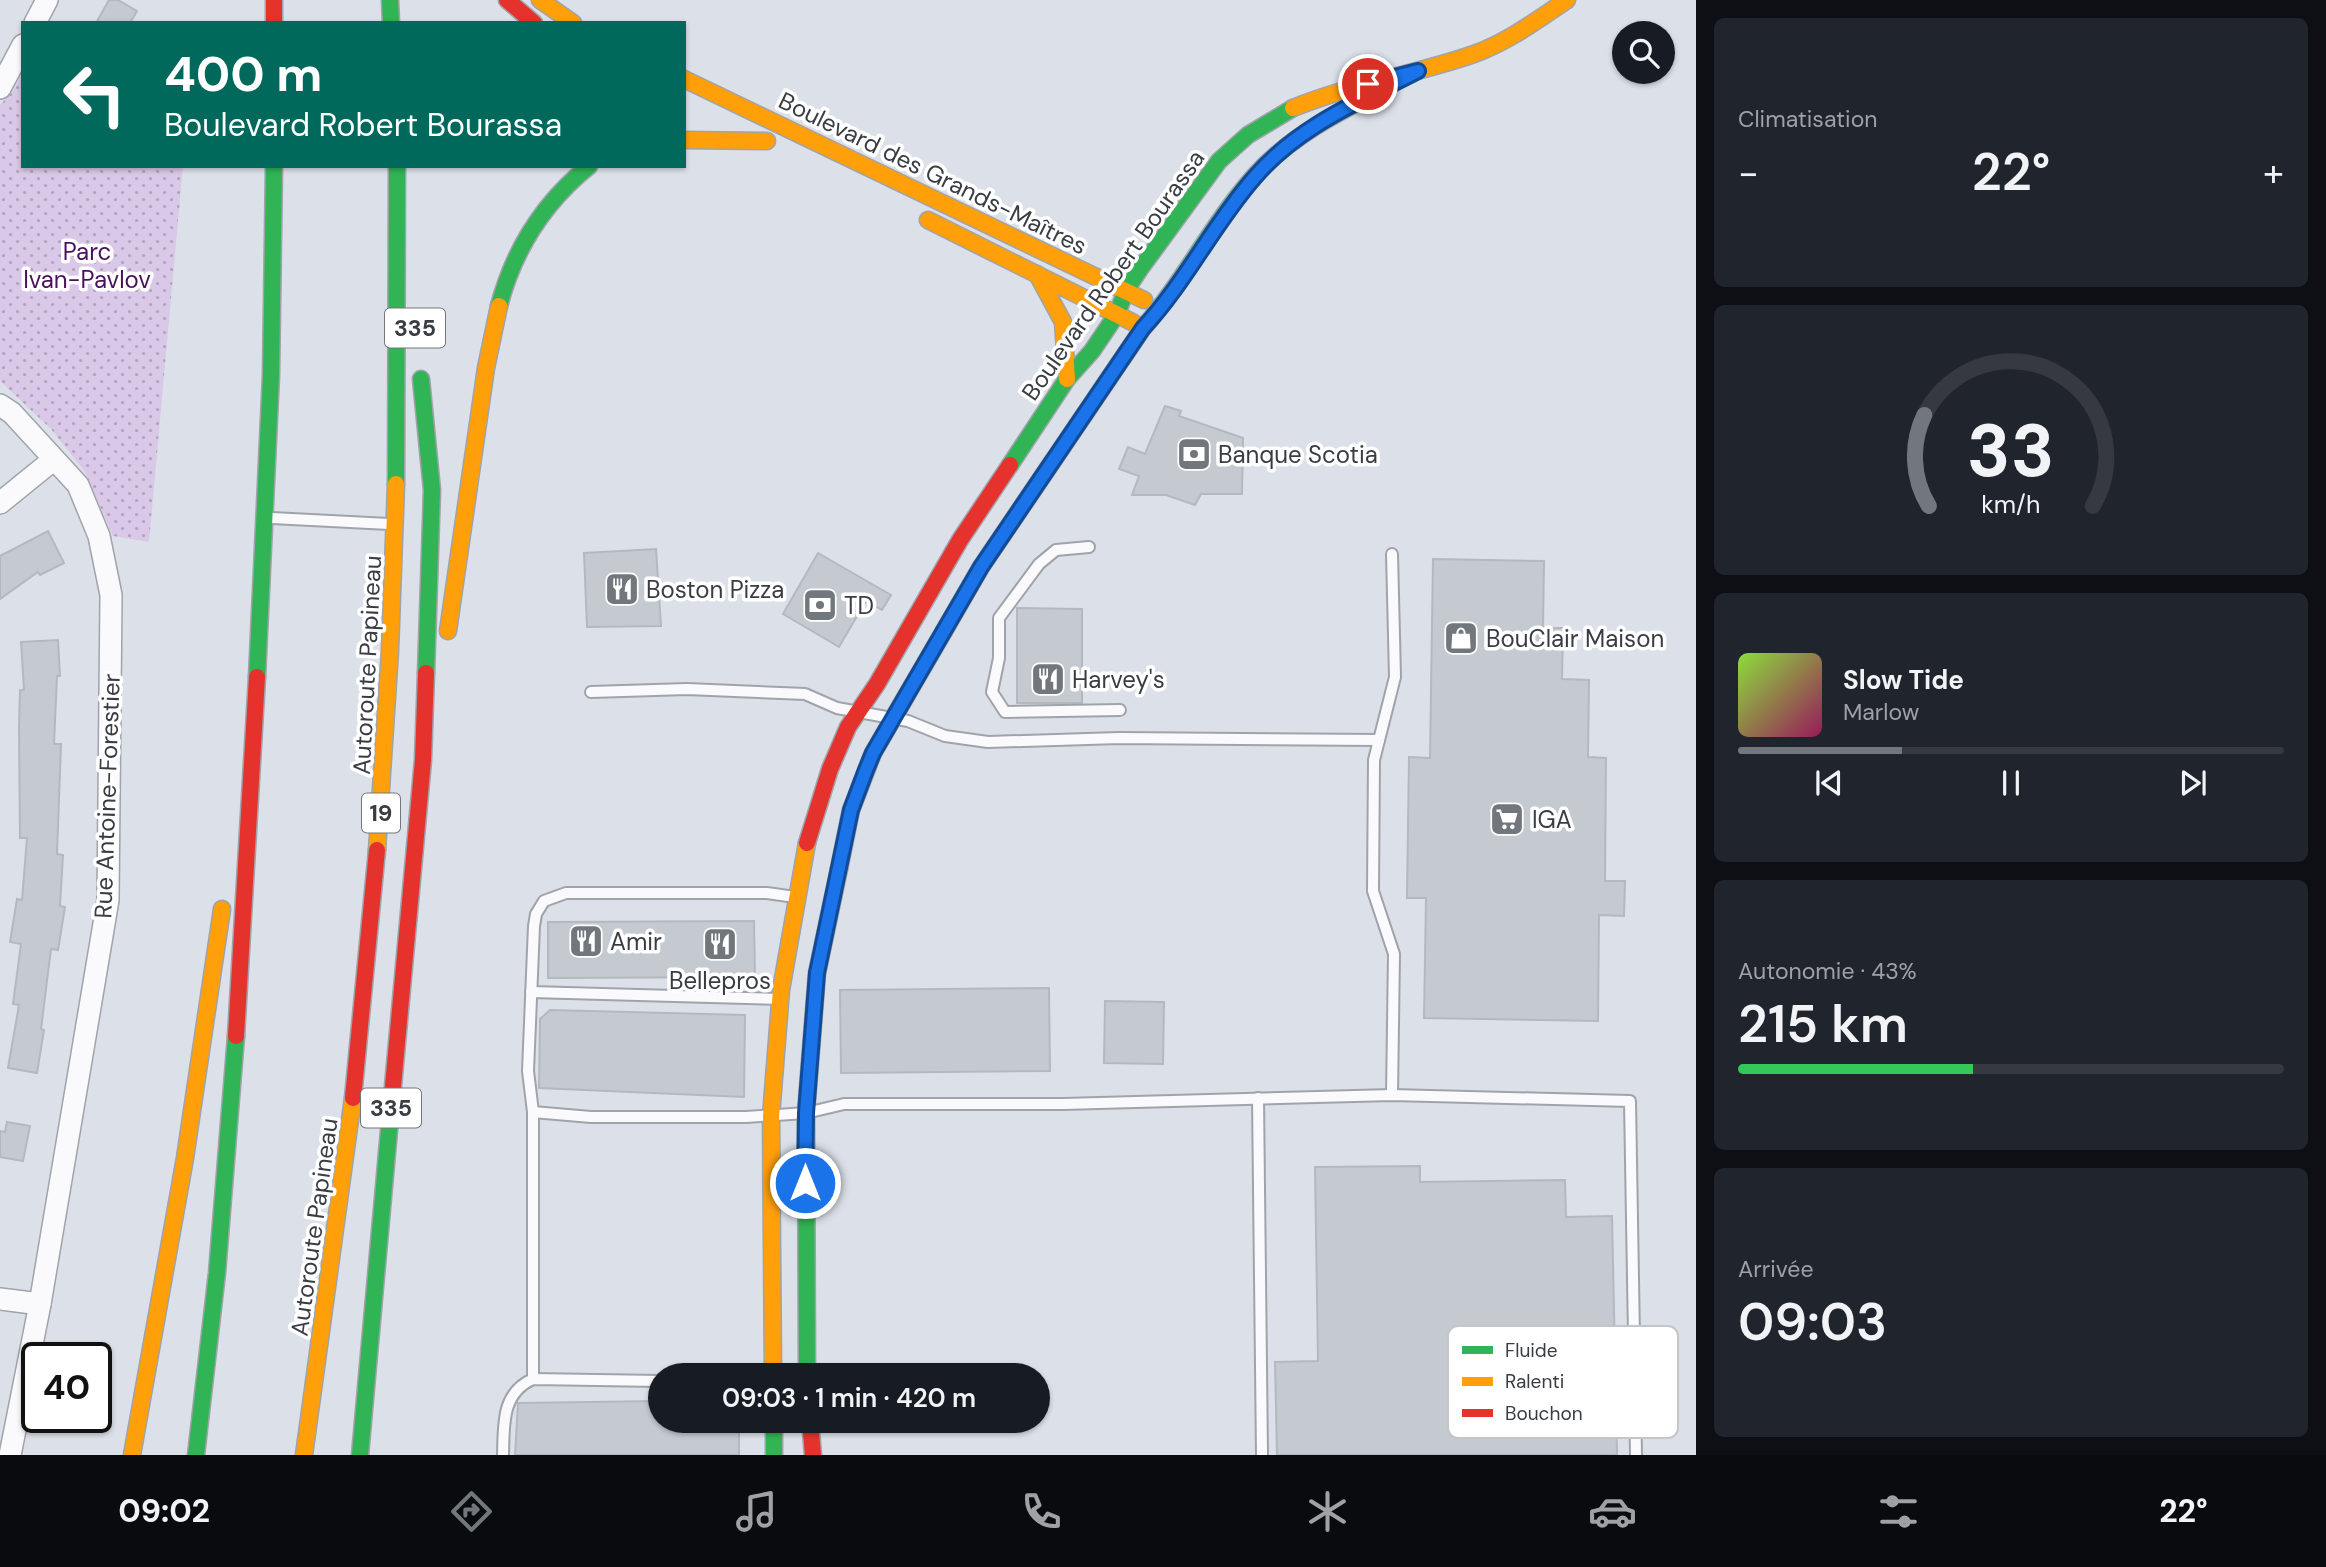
<!DOCTYPE html>
<html lang="fr">
<meta charset="utf-8">
<style>
:root{--surface:#171b24;--page:#20242c;--text:#f1f3f6;--muted:#9ea1a6;--line:#363941;--accent:#72767d}
body{margin:0;font-family:"DM Sans",sans-serif;background:var(--page);color:var(--text);height:100vh;display:flex;flex-direction:column;font-size:26px;white-space:nowrap}
*{box-sizing:border-box;margin:0}
p{font-size:23px;color:var(--muted)}
.icon{flex:none;width:38px;height:38px;fill:none;stroke:currentColor;stroke-width:2;stroke-linecap:round;stroke-linejoin:round}
.map{position:relative;flex:1;overflow:hidden}
.panel{display:flex;flex-direction:column;gap:18px;padding:18px;background:#0d0f14;width:630px}
.panel>*{flex:none}
.guide{position:absolute;left:21px;top:21px;width:665px;height:147px;border-radius:0px;box-shadow:0 2px 5px #0004;background:#00695c;color:#fff;overflow:hidden}
.tools{position:absolute;left:1612px;top:21px;display:grid;gap:14px}
.tools a{display:grid;place-items:center;width:63px;height:63px;border-radius:50%;background:var(--surface);box-shadow:0 2px 5px #0004;font-size:35px}
.speed{position:absolute;left:21px;top:1342px;display:flex;gap:14px;font-size:35px;font-weight:700;text-align:center}
.speed>*{display:grid;place-content:center;width:91px;height:91px;border-radius:50%;background:var(--surface);box-shadow:0 2px 5px #0004;line-height:1}
.speed .limit{border:4px solid #111;border-radius:10px;background:#fff;color:#111}
.pin{position:absolute;display:grid;place-items:center;width:60px;height:60px;color:#fff;margin:-30px;border:4px solid #fff;border-radius:50%;box-shadow:0 2px 7px #0007}
.me{position:absolute;width:77px;margin:-38px;rotate:0deg;stroke-linejoin:round;filter:drop-shadow(0 0 5px #0008)}
.turn{display:flex;align-items:center;gap:24px;height:147px;padding:0 28px;font-size:32px}
.turn .icon{width:91px;height:91px;stroke-width:2.5}
.turn b{display:block;font-size:49px;line-height:60px}
.big{font-size:52px;font-weight:600;line-height:1.1}
.panel .widget{flex:1;display:flex;flex-direction:column;justify-content:center;gap:10px;min-width:0;padding:0 24px;border-radius:10px;background:var(--page)}
.panel .dial{align-items:center;gap:0}
.dial svg{height:182px;overflow:visible;fill:none;stroke:var(--line);stroke-width:7;stroke-linecap:round;text-anchor:middle}
.dial text{fill:var(--text);stroke:none}
.song{display:flex;align-items:center;gap:21px}
.cover{width:84px;height:84px;border-radius:10px;background:linear-gradient(135deg,hsl(90 70% 55%),hsl(330 70% 35%))}
.played{height:7px;border-radius:4px;background:linear-gradient(90deg,var(--accent) 30%,var(--line) 30%)}
.keys{display:flex;justify-content:space-around;direction:ltr}
.heat{display:flex;justify-content:space-between;align-items:center;font-size:38px;direction:ltr}
.charge{height:10px;border-radius:5px;background:linear-gradient(90deg,#34c759 43%,var(--line) 0)}
.trip{position:absolute;left:648px;top:1363px;width:402px;height:70px;border-radius:35px;background:var(--surface);box-shadow:0 2px 5px #0004;font-weight:600;line-height:70px;text-align:center}
.dock{display:flex;height:112px;justify-content:space-around;align-items:center;background:#090b0e;color:var(--muted)}
.dock .icon{width:49px;height:49px}
.dock .active{color:var(--accent)}
.dock b{font-size:32px;color:var(--text)}
main{display:flex;flex:1;min-height:0}
.map>svg:first-child{display:block}
</style>
<main>
<div class="map">
<svg width="1696" height="1455" viewBox="0 0 1696 1455">
<defs>
<pattern id="park-dots" width="8" height="8" patternUnits="userSpaceOnUse" patternTransform="scale(1.75)"><rect width="8" height="8" fill="#d9c8e7"/><path d="M2 2h.1M6 6h.1" fill="none" stroke="#b1a4bd" stroke-width="1.8" stroke-linecap="round"/></pattern>
</defs>
<rect width="100%" height="100%" fill="#dce1e9"/>
<path fill="url(#park-dots)" d="M 23,72 L 23,166 L 183,166 L 149,542 L 113,536 L 85,472 L 51,429 L 0,381 L 0,105 L 13,91 Z"/>
<g fill="#c5cad0" stroke="#b3b9be" stroke-width="2">
<path d="M 109,0 L 118,0 L 137,11 L 130,23 L 96,23 Z"/>
<path d="M 1165,406 L 1181,411 L 1179,416 L 1243,438 L 1242,494 L 1201,494 L 1195,505 L 1166,495 L 1132,495 L 1139,476 L 1119,469 L 1128,447 L 1145,454 Z"/>
<path d="M 48,531 L 64,563 L 40,575 L 38,572 L 0,599 L 0,556 Z"/>
<path d="M 656,549 L 661,626 L 587,627 L 584,553 Z"/>
<path d="M 818,553 L 891,595 L 882,610 L 866,601 L 839,647 L 783,614 Z"/>
<path d="M 1433,559 L 1544,561 L 1543,628 L 1563,628 L 1562,679 L 1589,680 L 1588,757 L 1606,758 L 1605,881 L 1625,881 L 1624,916 L 1599,915 L 1598,1021 L 1424,1018 L 1426,898 L 1407,898 L 1409,757 L 1430,758 Z"/>
<path d="M 1017,608 L 1082,609 L 1082,703 L 1017,703 Z"/>
<path d="M 58,640 L 60,676 L 57,676 L 54,744 L 61,744 L 57,854 L 63,855 L 60,906 L 65,907 L 58,950 L 51,949 L 41,1029 L 44,1030 L 37,1073 L 8,1068 L 19,1005 L 13,1004 L 21,944 L 10,942 L 17,899 L 22,900 L 27,838 L 20,838 L 19,728 L 20,690 L 24,690 L 21,642 Z"/>
<path d="M 754,921 L 755,977 L 548,978 L 548,922 Z"/>
<path d="M 1049,988 L 1050,1071 L 841,1073 L 840,990 Z"/>
<path d="M 1105,1001 L 1164,1002 L 1163,1064 L 1104,1063 Z"/>
<path d="M 550,1010 L 745,1015 L 744,1097 L 539,1088 L 540,1019 Z"/>
<path d="M 7,1122 L 30,1126 L 23,1161 L 0,1157 L 0,1131 L 5,1132 Z"/>
<path d="M 1420,1166 L 1420,1182 L 1565,1180 L 1566,1217 L 1612,1216 L 1617,1455 L 1277,1455 L 1275,1362 L 1318,1361 L 1315,1167 Z"/>
<path d="M 660,1401 L 660,1421 L 739,1421 L 739,1455 L 515,1455 L 518,1403 Z"/>
</g>
<g fill="none" stroke-linecap="round" stroke-linejoin="round">
<g stroke="#a0a3aa" stroke-width="14">
<g id="lane">
<path d="M 272,518 L 389,524"/>
<path d="M 1089,547 L 1056,550 L 1039,564 L 999,618 L 999,658 L 992,692 L 1005,712 L 1120,710"/>
<path d="M 1392,554 L 1395,677 L 1374,760 L 1373,891 L 1394,954 L 1392,1095"/>
<path d="M 591,692 L 687,689 L 805,694 L 837,708 L 908,721 L 945,736 L 988,742 L 1119,738 L 1379,740"/>
<path d="M 531,992 L 780,999"/>
<path d="M 1258,1098 L 1262,1455"/>
<path d="M 533,1112 L 591,1117 L 746,1117 L 806,1113 L 844,1104 L 1063,1104 L 1392,1095 L 1630,1101 L 1636,1455"/>
<path d="M 533,1379 L 533,1112 L 528,1071 L 534,926 L 536,914 L 544,901 L 566,893 L 767,893 L 795,897"/>
<path d="M 503,1455 C 504,1425 501,1393 533,1379 L 660,1381"/>
</g>
</g>
<g stroke="#a0a3aa" stroke-width="24">
<g id="street">
<path d="M 35,23 L 47,0"/>
<path d="M 0,88 L 23,45"/>
<path d="M 0,405 L 12,413 L 78,485 L 99,536 L 111,595 L 108,900 L 40,1304 L 10,1455"/>
<path d="M 0,503 L 53,460"/>
<path d="M 0,1299 L 40,1304"/>
</g>
</g>
<g stroke="#a0a3aa" stroke-width="19">
<g id="fast">
<path d="M 390,0 L 391,23"/>
<path d="M 499,306 C 514,249 543,203 589,166"/>
<path d="M 421,379 L 432,490 L 426,673"/>
<path d="M 1010,465 L 1067,379 L 1092,351 L 1117,314 L 1126,290 L 1140,269 L 1219,161 L 1248,135 L 1293,108"/>
<path d="M 396,484 L 397,166"/>
<path d="M 944,631 L 981,567 L 1143,328 C 1188,277 1217,213 1265,165 C 1295,136 1331,116 1368,97"/>
<path d="M 257,677 L 271,375 L 274,166"/>
<path d="M 807,1376 L 806,1113 L 817,973 L 839,869"/>
<path d="M 774,1421 L 774,1455"/>
<path d="M 196,1455 L 217,1273 L 236,1036"/>
<path d="M 360,1455 L 391,1108"/>
</g>
</g>
<g stroke="#a0a3aa" stroke-width="19">
<g id="slow">
<path d="M 540,0 L 573,23"/>
<path d="M 684,79 L 1144,300"/>
<path d="M 1293,108 C 1351,84 1414,75 1474,54 C 1508,42 1537,20 1567,0"/>
<path d="M 684,140 L 767,141"/>
<path d="M 928,220 L 1134,323"/>
<path d="M 1037,274 L 1063,322 L 1067,379"/>
<path d="M 448,631 L 486,368 L 499,306"/>
<path d="M 377,850 L 390,651 L 396,484"/>
<path d="M 773,1376 L 771,1116 L 781,990 L 807,843"/>
<path d="M 132,1455 L 185,1158 L 222,909"/>
<path d="M 304,1455 L 353,1098"/>
</g>
</g>
<g stroke="#a0a3aa" stroke-width="19">
<g id="jam">
<path d="M 274,0 L 274,23"/>
<path d="M 507,0 L 534,23"/>
<path d="M 807,843 L 830,769 L 848,727 L 877,684 L 960,540 L 1010,465"/>
<path d="M 839,869 L 851,810 L 873,753 L 944,631"/>
<path d="M 236,1036 L 257,677"/>
<path d="M 353,1098 L 377,850"/>
<path d="M 391,1108 L 423,760 L 426,673"/>
<path d="M 810,1421 L 813,1455"/>
</g>
</g>
<use href="#lane" stroke="#fafafc" stroke-width="10"/>
<use href="#street" stroke="#fafafc" stroke-width="21"/>
<use href="#fast" stroke="#30b455" stroke-width="16"/>
<use href="#slow" stroke="#ff9f0a" stroke-width="16"/>
<use href="#jam" stroke="#e5322d" stroke-width="16"/>
</g>
<g fill="none" stroke-linecap="round" stroke-linejoin="round">
<g stroke="#114b97" stroke-width="18">
<path id="route" d="M 805,1183 L 806,1113 L 817,973 L 851,810 L 866,770 L 873,753 L 981,567 L 1143,328 C 1186,282 1213,225 1254,178 C 1297,127 1360,101 1418,71 L 1368,84"/>
</g>
<use href="#route" stroke="#1a73e8" stroke-width="12"/>
</g>
<defs>
<g id="bank-square" transform="scale(1.75)"><rect x="-9" y="-9" width="18" height="18" rx="4" fill="#72767d" stroke="#fff"/><path d="M-6-4H6V4H-6ZM0-2.3a2.3 2.3 0 1 0 0 4.6a2.3 2.3 0 1 0 0-4.6Z" fill="#fff"/></g>
<g id="restaurant-square" transform="scale(1.75)"><rect x="-9" y="-9" width="18" height="18" rx="4" fill="#72767d" stroke="#fff"/><path d="M-5-6h1v4h1v-4h1v4h1v-4h1v5L-1.5 .5V6h-2V.5L-5-1ZM5-6V6H3V1.5H1.5Q1.5-4 5-6Z" fill="#fff"/></g>
<g id="shop-square" transform="scale(1.75)"><rect x="-9" y="-9" width="18" height="18" rx="4" fill="#72767d" stroke="#fff"/><path d="M-5-2.5h2.3a2.7 3.5 0 0 1 5.4 0H5L5.5 6h-11ZM-1.5-2.5h3a1.5 2.3 0 0 0-3 0Z" fill="#fff"/></g>
<g id="supermarket-square" transform="scale(1.75)"><rect x="-9" y="-9" width="18" height="18" rx="4" fill="#72767d" stroke="#fff"/><path d="M-6-5.5h2.5l.6 2H6L4.5 2H-2.5L-4.4-4H-6ZM-1.5 3.2a1.3 1.3 0 1 0 .1 0ZM3 3.2a1.3 1.3 0 1 0 .1 0Z" fill="#fff"/></g>
</defs>
<g fill-rule="evenodd">
<use href="#bank-square" x="1194" y="454"/>
<use href="#restaurant-square" x="622" y="589"/>
<use href="#bank-square" x="820" y="605"/>
<use href="#shop-square" x="1461" y="638"/>
<use href="#restaurant-square" x="1048" y="679"/>
<use href="#supermarket-square" x="1507" y="819"/>
<use href="#restaurant-square" x="586" y="941"/>
<use href="#restaurant-square" x="720" y="944"/>
</g>
<g text-anchor="middle" dominant-baseline="central" stroke-width="7" stroke-linejoin="round" paint-order="stroke">
<g fill="#fff" stroke="#74777b" stroke-width="2">
<rect x="385" y="308.5" width="60" height="39" rx="5"/>
<rect x="362" y="793.5" width="38" height="39" rx="5"/>
<rect x="361" y="1088.5" width="60" height="39" rx="5"/>
</g>
<g font-size="23" font-weight="bold" fill="#393d43">
<text x="415" y="328">335</text>
<text x="381" y="813">19</text>
<text x="391" y="1108">335</text>
</g>
<g font-size="24" fill="#393d43" stroke="#fff">
<text transform="translate(933 173) rotate(26)">Boulevard des Grands-Maîtres</text>
<text transform="translate(1113 275) rotate(-55)">Boulevard Robert Bourassa</text>
<text transform="translate(367 665) rotate(-87)">Autoroute Papineau</text>
<text transform="translate(107 796) rotate(-88)">Rue Antoine-Forestier</text>
<text transform="translate(314 1227) rotate(-82)">Autoroute Papineau</text>
</g>
<g font-size="24" fill="#49115d" stroke="#fff">
<text x="87" y="251">Parc<tspan x="87" dy="28">Ivan-Pavlov</tspan></text>
</g>
<g font-size="24" fill="#393d43" stroke="#fff" text-anchor="start">
<text x="1218" y="454">Banque Scotia</text>
<text x="646" y="589">Boston Pizza</text>
<text x="844" y="605">TD</text>
<text x="1486" y="638">BouClair Maison</text>
<text x="1072" y="679">Harvey's</text>
<text x="1532" y="819">IGA</text>
<text x="610" y="941">Amir</text>
<text x="720" y="980" text-anchor="middle">Bellepros</text>
</g>
</g>
<rect x="1448" y="1326" width="230" height="112" rx="10" fill="#fff" stroke="#c4c5c7" stroke-width="2"/>
<rect x="1462" y="1346" width="31" height="8" fill="#30b455"/>
<rect x="1462" y="1377" width="31" height="9" fill="#ff9f0a"/>
<rect x="1462" y="1409" width="31" height="8" fill="#e5322d"/>
<g font-size="19" fill="#393d43">
<text x="1505" y="1357">Fluide</text>
<text x="1505" y="1388">Ralenti</text>
<text x="1505" y="1420">Bouchon</text>
</g>
</svg>
<div class="tools">
<a><svg class="icon" aria-label="search" viewBox="0 0 24 24"><circle cx="10" cy="10" r="6"/><path d="M15 15l6 6"/></svg></a>
</div>
<div class="speed"><div class="limit">40</div></div>
<div class="pin" style="left:1368px;top:84px;background:#d93025"><svg class="icon" aria-label="arrive" viewBox="0 0 24 24"><path d="M6 21V4h12l-3 4 3 4H6"/></svg></div>
<svg class="me" style="left:805px;top:1183px" viewBox="-20 -20 40 40"><circle r="17" fill="#1a73e8" stroke="#fff" stroke-width="3"/><path d="M0-11L8 9 0 5-8 9z" fill="#fff"/></svg>
<div class="trip">09:03 · 1 min · 420 m</div>
<div class="guide">
<div class="turn"><svg class="icon" aria-label="left" viewBox="0 0 24 24"><path d="M17 20v-9H6M10 6l-5 5 5 5"/></svg><div><b>400 m</b>Boulevard Robert Bourassa</div></div>
</div>
</div>
<section class="panel">
<div class="widget"><p>Climatisation</p>
<div class="heat"><a>−</a><b class="big">22°</b><a>+</a></div>
</div>
<div class="widget dial"><svg viewBox="0 0 100 80">
<path d="M14 69A42 42 0 1 1 86 69"/>
<path d="M14 69A42 42 0 0 1 12 29" stroke="#72767d"/>
<text x="50" y="56" font-size="32" font-weight="700">33</text>
<text x="50" y="72" font-size="11">km/h</text>
</svg></div>
<div class="widget">
<div class="song"><i class="cover"></i><div><b>Slow Tide</b><p>Marlow</p></div></div>
<div class="played"></div>
<div class="keys"><svg class="icon" aria-label="previous" viewBox="0 0 24 24"><path d="M18 5L8 12l10 7zM5 5v14"/></svg><svg class="icon" aria-label="pause" viewBox="0 0 24 24"><path d="M8 5v14M16 5v14"/></svg><svg class="icon" aria-label="next" viewBox="0 0 24 24"><path d="M6 5l10 7-10 7zM19 5v14"/></svg></div>
</div>
<div class="widget"><p>Autonomie · 43%</p><b class="big">215 km</b><div class="charge"></div></div>
<div class="widget"><p>Arrivée</p><b class="big">09:03</b></div>
</section>
</main>
<nav class="dock">
<b>09:02</b>
<svg class="icon active" aria-label="directions" viewBox="0 0 24 24"><path d="M12 3l9 9-9 9-9-9zM9 14v-3h6M13 9l2 2-2 2"/></svg>
<svg class="icon" aria-label="music" viewBox="0 0 24 24"><path d="M9 18V5l10-2v13"/><circle cx="6" cy="18" r="3"/><circle cx="16" cy="16" r="3"/></svg>
<svg class="icon" aria-label="phone" viewBox="0 0 24 24"><path d="M5 4h4l2 5-3 2q2 4 5 5l2-3 5 2v4C11 20 4 13 5 4z"/></svg>
<svg class="icon" aria-label="climate" viewBox="0 0 24 24"><path d="M12 3v18M4 7l16 10M4 17L20 7"/></svg>
<svg class="icon" aria-label="car" viewBox="0 0 24 24"><path d="M5 17H2v-5l4-1 3-4h7l3 4 3 1v5h-3M9 17h6M6 11h13"/><circle cx="7" cy="17" r="2"/><circle cx="17" cy="17" r="2"/></svg>
<svg class="icon" aria-label="filters" viewBox="0 0 24 24"><path d="M4 7h16M4 17h16"/><circle cx="9" cy="7" r="2"/><circle cx="15" cy="17" r="2"/></svg>
<b>22°</b>
</nav>
